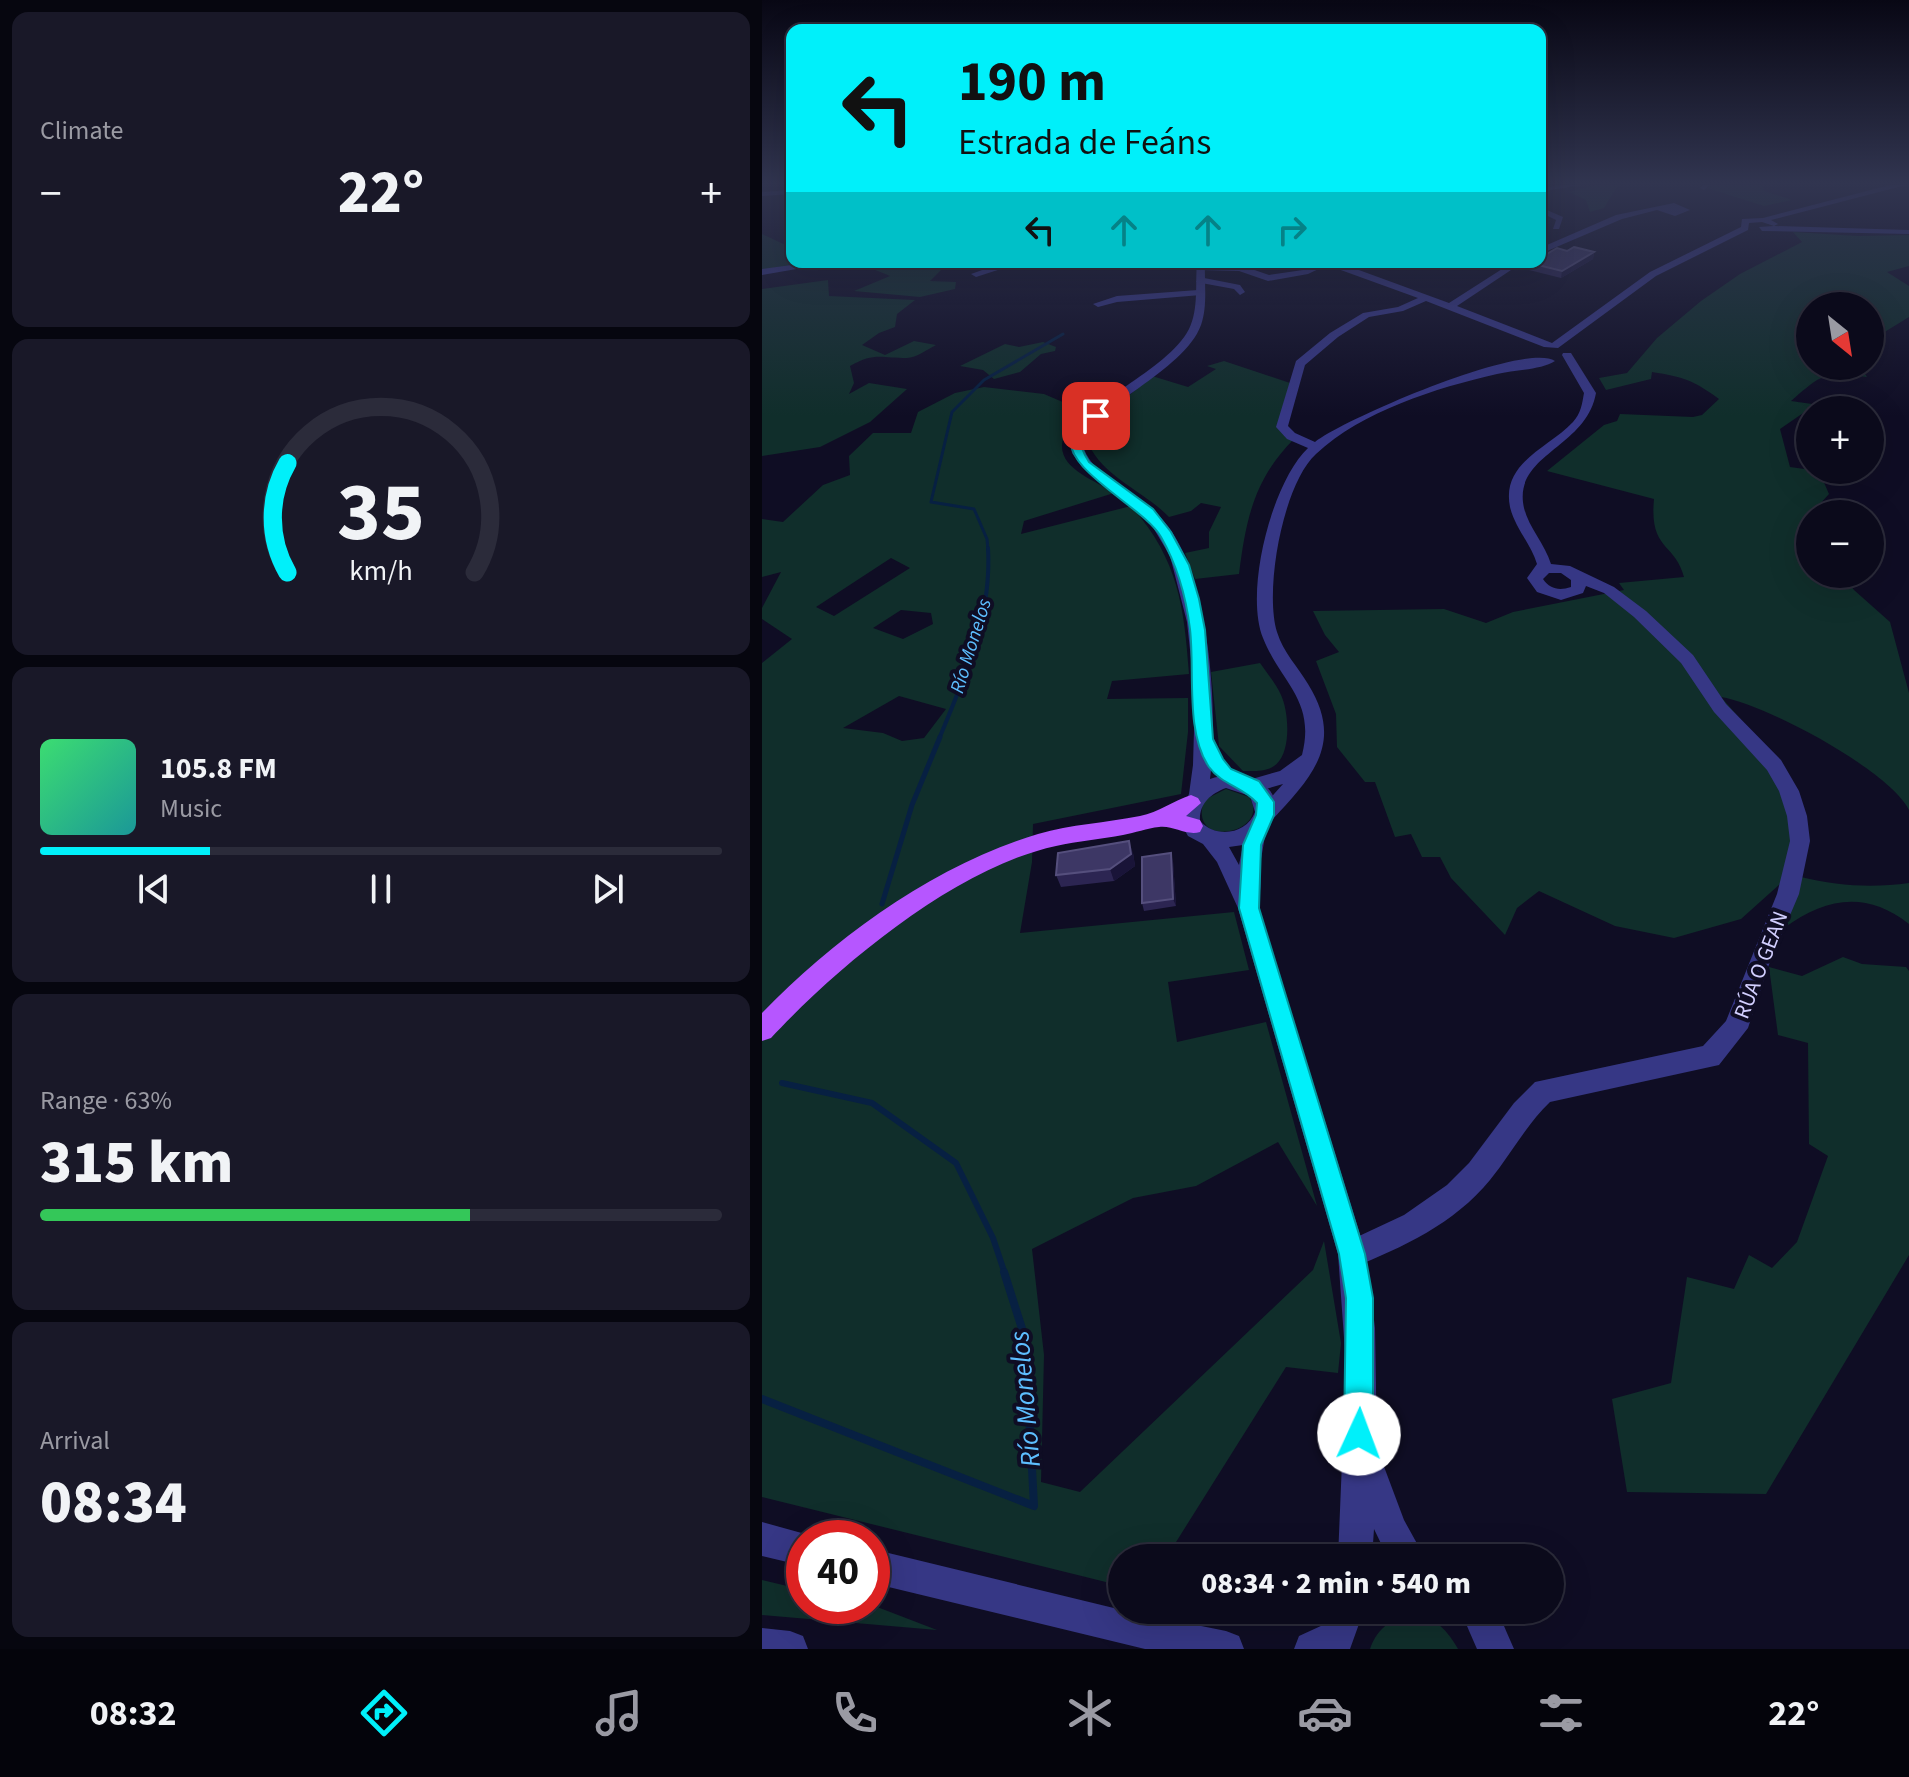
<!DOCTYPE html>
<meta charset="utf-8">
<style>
:root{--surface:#0b0a1b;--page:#191828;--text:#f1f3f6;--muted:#9a9aa3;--line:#2b2b3a;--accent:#00f0fa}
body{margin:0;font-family:"Source Sans 3",sans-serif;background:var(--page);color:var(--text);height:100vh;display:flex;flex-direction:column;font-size:30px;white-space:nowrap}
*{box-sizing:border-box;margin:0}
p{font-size:26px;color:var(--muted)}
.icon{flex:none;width:44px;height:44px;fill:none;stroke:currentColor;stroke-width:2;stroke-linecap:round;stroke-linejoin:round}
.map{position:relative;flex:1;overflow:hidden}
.sheet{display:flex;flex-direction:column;gap:12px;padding:12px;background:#06060f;width:762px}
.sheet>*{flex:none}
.guide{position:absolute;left:24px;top:24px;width:760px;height:244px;border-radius:16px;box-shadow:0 8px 32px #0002,0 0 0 2px var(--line);background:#00f0fa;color:#111;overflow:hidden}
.needle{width:52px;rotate:150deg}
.fabs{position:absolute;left:1034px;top:292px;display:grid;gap:16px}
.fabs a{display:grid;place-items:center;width:88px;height:88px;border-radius:50%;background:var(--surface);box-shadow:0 8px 32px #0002,0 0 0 2px var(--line);font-size:40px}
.speed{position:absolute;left:24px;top:1520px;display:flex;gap:16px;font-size:40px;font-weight:700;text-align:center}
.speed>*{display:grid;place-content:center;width:104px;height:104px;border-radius:50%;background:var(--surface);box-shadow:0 8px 32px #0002,0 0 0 2px var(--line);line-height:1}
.speed .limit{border:12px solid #d22;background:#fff;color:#111}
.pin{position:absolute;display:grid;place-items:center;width:68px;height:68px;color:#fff;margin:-34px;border-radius:16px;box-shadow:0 4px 12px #0006}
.me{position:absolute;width:88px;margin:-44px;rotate:2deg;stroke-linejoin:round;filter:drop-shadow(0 0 6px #0008)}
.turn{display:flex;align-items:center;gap:28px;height:168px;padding:0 40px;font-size:36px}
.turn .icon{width:104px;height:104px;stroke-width:2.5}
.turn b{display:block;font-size:56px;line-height:68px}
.lanes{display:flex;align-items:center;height:76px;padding:0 40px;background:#0003;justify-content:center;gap:40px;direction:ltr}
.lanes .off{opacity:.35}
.big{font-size:60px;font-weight:800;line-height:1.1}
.sheet .tile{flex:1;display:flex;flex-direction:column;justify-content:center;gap:12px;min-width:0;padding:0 28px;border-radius:16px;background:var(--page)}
.sheet .dial{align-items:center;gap:0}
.dial svg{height:208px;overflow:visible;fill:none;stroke:var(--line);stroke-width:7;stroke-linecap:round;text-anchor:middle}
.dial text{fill:var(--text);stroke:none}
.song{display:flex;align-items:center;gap:24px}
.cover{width:96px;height:96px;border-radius:12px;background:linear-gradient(135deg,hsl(140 70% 55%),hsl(180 70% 35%))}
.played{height:8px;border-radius:4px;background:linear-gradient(90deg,var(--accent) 25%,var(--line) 25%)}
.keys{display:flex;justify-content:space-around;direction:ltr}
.heat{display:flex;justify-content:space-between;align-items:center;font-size:44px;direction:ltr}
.charge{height:12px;border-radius:6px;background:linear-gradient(90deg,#34c759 63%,var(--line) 0)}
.trip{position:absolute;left:346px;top:1544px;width:456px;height:80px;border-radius:40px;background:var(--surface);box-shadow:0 8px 32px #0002,0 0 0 2px var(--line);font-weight:800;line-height:80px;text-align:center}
.tabs{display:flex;height:128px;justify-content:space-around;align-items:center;background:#04040b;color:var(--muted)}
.tabs .icon{width:56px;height:56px}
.tabs .active{color:var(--accent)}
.tabs b{font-size:36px;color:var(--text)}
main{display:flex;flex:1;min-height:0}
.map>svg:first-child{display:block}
</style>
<main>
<section class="sheet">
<div class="tile"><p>Climate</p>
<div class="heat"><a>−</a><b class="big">22°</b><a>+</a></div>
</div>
<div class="tile dial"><svg viewBox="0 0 100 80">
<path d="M14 69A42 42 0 1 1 86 69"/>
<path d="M14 69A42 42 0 0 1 14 27" stroke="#00f0fa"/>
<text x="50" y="56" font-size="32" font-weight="700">35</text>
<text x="50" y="72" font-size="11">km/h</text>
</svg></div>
<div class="tile">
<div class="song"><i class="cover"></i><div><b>105.8 FM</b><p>Music</p></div></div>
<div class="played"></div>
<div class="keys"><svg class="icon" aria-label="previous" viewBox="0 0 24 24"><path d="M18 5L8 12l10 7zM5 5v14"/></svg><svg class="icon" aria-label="pause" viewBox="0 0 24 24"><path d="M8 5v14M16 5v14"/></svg><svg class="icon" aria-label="next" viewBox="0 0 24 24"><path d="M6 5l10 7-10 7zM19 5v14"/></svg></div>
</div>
<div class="tile"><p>Range · 63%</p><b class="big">315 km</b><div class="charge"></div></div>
<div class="tile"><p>Arrival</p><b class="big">08:34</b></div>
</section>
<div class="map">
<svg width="1147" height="1649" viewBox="0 0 1147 1649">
<rect width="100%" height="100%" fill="#0f0d24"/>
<g fill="#102e2b" fill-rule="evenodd">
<path d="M 834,185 L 856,185 L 842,208 L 828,212 L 824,200 L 807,192 Z"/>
<path d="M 948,185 L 1000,185 L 1002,191 L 1030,200 L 1002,206 L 945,188 Z"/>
<path d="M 1031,232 L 1096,236 L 1147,235 L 1147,266 L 1125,272 L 1147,286 L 1147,317 L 1108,341 L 1108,306 L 1048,306 L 1048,366 L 1098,366 L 1105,377 C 1063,371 1061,373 1029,401 L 1050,404 L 1047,409 L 1018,429 L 1028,467 L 1057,471 L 1067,494 L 1047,516 L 1048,574 L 1080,574 L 1092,590 L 1128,622 L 1147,693 L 1147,810 C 1127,770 1003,704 959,697 L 1016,762 L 1039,877 C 1075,886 1111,888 1147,883 L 1147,924 C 1104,890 1063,898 1022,928 L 1019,883 L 979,919 L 912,938 L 853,926 L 777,891 L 755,908 L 743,935 L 689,878 L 678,857 L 660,857 L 649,834 L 633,837 L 613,782 L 603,782 L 575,747 L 574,714 L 554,661 L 577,652 L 563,635 L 551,611 L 682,609 L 724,623 L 751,612 L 862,590 L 857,583 L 922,577 C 913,542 887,551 892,499 L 785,471 L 842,425 L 855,421 L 858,414 L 931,417 L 940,415 L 957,399 C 931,380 922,377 890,372 L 889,379 L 844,390 L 837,378 L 865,373 L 895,338 L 939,301 L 978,274 L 1040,242 Z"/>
<path d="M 0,234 L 30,248 L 30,262 L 52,263 L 0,270 Z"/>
<path d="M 94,262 L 210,262 L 179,270 L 168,281 L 194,282 L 193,289 L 158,297 L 92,291 L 128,276 Z"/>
<path d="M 66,280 L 67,296 L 153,300 L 135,314 L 133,327 L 117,333 L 100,345 L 123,355 L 152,341 L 174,345 C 166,349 154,358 145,358 C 119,358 112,352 88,366 L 92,383 L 87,394 L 107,383 L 145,389 L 108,422 L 58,447 L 0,456 L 0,289 Z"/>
<path d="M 281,342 L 294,347 L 293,351 L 279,354 L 258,372 L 232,379 L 221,370 L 198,366 L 243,344 L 257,347 Z"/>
<path d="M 462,361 L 528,383 L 517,427 L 532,439 C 492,479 484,519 477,574 L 433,579 L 423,553 L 447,548 L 447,532 L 459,507 L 439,503 L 429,511 L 407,517 C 383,492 342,477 327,445 L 339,419 L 390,376 L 426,387 L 454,369 L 445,366 Z"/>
<path d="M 222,387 L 282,394 L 303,403 L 337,402 L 301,439 C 293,468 333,480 352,493 L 262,521 L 259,534 L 369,506 C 416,559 422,605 427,674 L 350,681 L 345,699 L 426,698 L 426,732 L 419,794 L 271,824 L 270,862 L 258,933 L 472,912 L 487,970 L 406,982 L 415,1042 L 504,1022 L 555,1206 L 516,1142 L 434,1186 L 371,1198 L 270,1249 L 282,1355 L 279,1482 L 318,1492 L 551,1270 L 562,1241 L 579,1343 L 576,1373 L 524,1367 L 404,1558 L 360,1558 L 360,1586 L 0,1497 L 0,663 L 30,639 L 0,619 L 0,608 L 19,572 L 0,577 L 0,519 L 21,522 L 61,485 L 88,475 L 87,456 L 111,433 L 149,433 L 156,412 L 193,393 ZM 129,558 L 148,568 L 72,616 L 54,607 ZM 139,610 L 169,613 L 171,624 L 141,639 L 111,628 ZM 137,696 L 184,709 L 162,738 L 140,741 L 121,733 L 81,728 Z"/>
<path d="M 498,663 C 505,673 514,684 519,695 C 527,712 530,754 512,766 C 503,772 491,771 481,771 L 457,746 L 449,672 Z"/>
<path d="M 464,789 L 487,797 C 511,832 425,852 442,800 Z"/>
<path d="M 1081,957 L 1100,964 L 1144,967 L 1147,971 L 1147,1255 L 1004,1494 L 865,1492 L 850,1399 L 909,1383 L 925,1277 L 972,1289 L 987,1255 L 1010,1268 L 1035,1242 L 1066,1156 L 1047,1144 L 1046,1043 L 1016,1035 L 1007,967 L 1040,976 Z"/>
<path d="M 0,1580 L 42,1590 L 42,1606 L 110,1605 L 175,1630 L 0,1615 Z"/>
<path d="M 655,1613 C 675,1620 685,1630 696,1649 L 608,1649 C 615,1627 633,1616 655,1613 Z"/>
</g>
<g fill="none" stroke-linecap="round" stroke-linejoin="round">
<path stroke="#072042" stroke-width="3" d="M 226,550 L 225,539 L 212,509 L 169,502 L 190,412 L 222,380 L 301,334"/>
<path stroke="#072042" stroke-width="4" d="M 177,739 C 203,676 230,617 226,548"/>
<path stroke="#072042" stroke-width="5" d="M 120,904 L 150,805 L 178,737"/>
<path stroke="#072042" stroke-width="6" d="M 20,1083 L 110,1103 L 194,1163 L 231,1238 L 243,1274"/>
<path stroke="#072042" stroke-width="8" d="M 0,1399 L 272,1506 L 263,1338 L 242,1272"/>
<g fill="#363785" fill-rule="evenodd">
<path d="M 800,185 L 818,185 L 778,192 L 778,188 Z"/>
<path d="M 941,185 L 948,185 L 942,190 L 938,188 Z"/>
<path d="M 1128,185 L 1144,185 L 1009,220 L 1016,224 L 1012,226 L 1147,230 L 1147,234 L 1000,231 L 997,227 L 1012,226 L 1000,222 L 987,223 L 986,230 L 894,276 L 796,348 L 782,347 L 664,301 L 641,311 L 607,317 L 576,337 L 543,365 L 526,426 L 533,433 L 553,442 C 584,418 763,341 793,361 C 779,370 752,370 735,374 C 674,388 600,411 554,454 C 521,484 502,590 515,632 C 521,652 536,667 546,684 C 583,743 550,777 510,820 L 496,820 L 493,815 L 521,784 L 490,793 L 483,791 L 480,786 L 483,781 L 518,771 L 540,755 C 554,700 519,683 501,638 C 482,591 510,482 546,448 L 525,439 L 514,427 L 534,361 L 568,333 L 601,313 L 636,307 L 656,298 L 565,265 L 546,274 L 506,281 L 477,271 L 438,270 L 435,265 L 478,265 L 507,275 L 541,270 L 557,262 L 575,262 L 687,303 L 751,262 L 761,262 L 695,306 L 790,343 L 888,272 L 979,227 L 980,219 L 1001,218 Z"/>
<path d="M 30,190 L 30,194 L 0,196 L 0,192 Z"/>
<path d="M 912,203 L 928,210 L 913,216 L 895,210 L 860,219 L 778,254 L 778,248 L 854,215 Z"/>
<path d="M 778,207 L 801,217 L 797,229 L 791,229 L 794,220 L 778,212 Z"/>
<path d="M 52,262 L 75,262 L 0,275 L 0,269 Z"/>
<path d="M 243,262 L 261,262 L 214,277 L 209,274 Z"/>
<path d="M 437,277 L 478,285 L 483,292 L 478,295 L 472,289 L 434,282 Z"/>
<path d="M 436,290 L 439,295 L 355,302 L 336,307 L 331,304 L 355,296 Z"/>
<path d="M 801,353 L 809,353 L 834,393 C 824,449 750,454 762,508 C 767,528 783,544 789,564 L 808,566 L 852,587 L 884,611 L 931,655 L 964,704 L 1019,760 L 1037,791 L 1045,816 L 1048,841 L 1037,894 L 1006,967 L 986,1028 L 957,1065 L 788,1102 C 764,1125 749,1154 728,1180 C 692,1224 641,1247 590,1268 L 580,1264 L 576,1254 L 580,1244 L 642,1215 L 685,1185 L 707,1163 L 752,1103 L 773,1082 L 941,1046 L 964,1021 L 1015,894 L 1028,841 L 1025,816 L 1017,791 L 1005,770 L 952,712 L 919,663 L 872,617 L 842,593 L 824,586 L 821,593 L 799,600 L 775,592 L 765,578 L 775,564 C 769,544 753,528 748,507 C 739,462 787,448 811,422 C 819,413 820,404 822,393 L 800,355 ZM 787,573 L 799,573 L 809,580 L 809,587 C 797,591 788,589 781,579 Z"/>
</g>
<g fill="#363785" fill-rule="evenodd">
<path d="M 435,262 L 443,262 C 442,282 446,305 439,325 C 422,372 329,407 320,443 C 329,478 375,494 399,518 C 448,569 457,712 448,779 C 471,771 518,777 513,812 C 512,818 508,823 505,829 C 502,838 501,850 499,859 C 497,873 501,890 495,902 L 604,1254 L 613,1328 L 615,1448 L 642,1520 L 663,1558 L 626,1558 L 612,1529 L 610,1558 L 576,1558 L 584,1366 L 576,1254 L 476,908 L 455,862 L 441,844 L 426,836 L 418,822 L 418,813 L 427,794 L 431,765 L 433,696 L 425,622 L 408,556 L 389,524 L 320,467 L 310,453 L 308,443 C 319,402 405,372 427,329 C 437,309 433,283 435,262 ZM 464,788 L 488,796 L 493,812 C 485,834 454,839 438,821 C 437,804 448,794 464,788 ZM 481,845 L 477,865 L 467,847 Z"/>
<path d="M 0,1522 L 54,1537 L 42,1538 L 42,1566 L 0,1556 Z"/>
<path d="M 110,1549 L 360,1610 L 464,1631 L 477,1636 L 482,1649 L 383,1649 L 110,1583 Z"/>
<path d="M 566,1610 L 602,1610 L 588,1649 L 532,1649 L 537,1636 L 561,1625 Z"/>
<path d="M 698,1610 L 735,1610 L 752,1649 L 715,1649 Z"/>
<path d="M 0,1628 L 28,1631 L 41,1636 L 46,1649 L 0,1649 Z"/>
</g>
<path fill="#b656ff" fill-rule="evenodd" d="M 429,795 L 436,798 L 439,803 L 424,816 L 438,820 L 441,826 L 438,832 C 424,836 411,825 397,827 C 385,828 373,833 361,835 C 339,839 316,841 294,846 C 195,867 77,965 9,1038 L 0,1041 L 0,1013 C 74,937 172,865 276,834 C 309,824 344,823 378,816 C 397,812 411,801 429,795 Z"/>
</g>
<g fill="#2c2552">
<path d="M 805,251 L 832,252 L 831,259 L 799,278 L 767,270 L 768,263 Z"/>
<path d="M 371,853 L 373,866 L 352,881 L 299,887 L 294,875 Z"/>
<path d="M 411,861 L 414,906 L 382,911 L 380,903 Z"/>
</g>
<g fill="#191438">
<path d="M 832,252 L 831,259 L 799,278 L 800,271 Z"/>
<path d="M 367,841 L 371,853 L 373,866 L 352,881 L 348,869 Z"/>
<path d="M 409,853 L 411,861 L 414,906 L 411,899 Z"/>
</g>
<g fill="#3d3765" stroke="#554f7d" stroke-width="2">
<path d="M 812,247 L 832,252 L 800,271 L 768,263 L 778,262 L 778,258 L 795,248 L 805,251 Z"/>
<path d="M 367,841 L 369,854 L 348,869 L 294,875 L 296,853 Z"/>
<path d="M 409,853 L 411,899 L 380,903 L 380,857 Z"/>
</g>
<linearGradient id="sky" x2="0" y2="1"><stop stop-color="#080714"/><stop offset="0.44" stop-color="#313550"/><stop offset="1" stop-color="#313550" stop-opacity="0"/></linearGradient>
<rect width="1147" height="416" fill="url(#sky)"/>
<path fill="#00f0fa" stroke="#009ca2" stroke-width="2" d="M 331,414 L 340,416 L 322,435 L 319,446 L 323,455 L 327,462 L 391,509 L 409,532 L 427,565 L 437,599 L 443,630 L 451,739 L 461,759 L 469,769 L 497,781 L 512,802 L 512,815 L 499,845 L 497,908 L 603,1254 L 611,1298 L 611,1434 L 607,1444 L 597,1448 L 586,1444 L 582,1434 L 584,1298 L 577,1254 L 477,908 L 481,845 L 494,815 L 495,803 C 481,787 460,785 447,767 C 423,732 433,671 428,629 C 424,597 415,565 399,537 C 383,508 298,468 310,436 C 313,428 324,421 331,414 Z"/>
<g text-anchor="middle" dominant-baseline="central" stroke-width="8" stroke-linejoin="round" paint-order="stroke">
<g font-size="20" font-style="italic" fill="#5dbeff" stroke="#0f0d24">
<text transform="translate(209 646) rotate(-73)">Río Monelos</text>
</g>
<g font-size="22" fill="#d2cfff" stroke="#0f0d24">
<text transform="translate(999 965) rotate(-69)">RÚA O GEAN</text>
</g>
<g font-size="28" font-style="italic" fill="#5dbeff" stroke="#0f0d24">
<text transform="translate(263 1399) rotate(-95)">Río Monelos</text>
</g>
</g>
</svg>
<div class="fabs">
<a><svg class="needle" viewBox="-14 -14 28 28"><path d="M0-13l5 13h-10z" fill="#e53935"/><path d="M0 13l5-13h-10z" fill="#9a9aa3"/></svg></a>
<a>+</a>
<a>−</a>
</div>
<div class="speed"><div class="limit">40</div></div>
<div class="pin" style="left:334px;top:416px;background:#d93025"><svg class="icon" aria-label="arrive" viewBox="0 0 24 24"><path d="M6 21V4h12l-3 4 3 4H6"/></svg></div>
<svg class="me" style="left:597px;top:1434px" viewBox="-20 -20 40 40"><circle r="19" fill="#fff"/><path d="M0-13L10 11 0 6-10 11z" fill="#00f0fa"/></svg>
<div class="trip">08:34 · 2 min · 540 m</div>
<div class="guide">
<div class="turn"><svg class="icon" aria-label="left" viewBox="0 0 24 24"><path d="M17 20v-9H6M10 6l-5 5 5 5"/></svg><div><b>190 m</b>Estrada de Feáns</div></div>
<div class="lanes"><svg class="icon" aria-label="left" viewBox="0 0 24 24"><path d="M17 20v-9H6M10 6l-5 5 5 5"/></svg><svg class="icon off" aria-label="ahead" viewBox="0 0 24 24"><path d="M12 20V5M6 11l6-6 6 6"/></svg><svg class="icon off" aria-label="ahead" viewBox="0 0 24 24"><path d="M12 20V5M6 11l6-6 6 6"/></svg><svg class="icon off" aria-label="right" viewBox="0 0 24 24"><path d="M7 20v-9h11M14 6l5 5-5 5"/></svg></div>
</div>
</div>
</main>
<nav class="tabs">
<b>08:32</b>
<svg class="icon active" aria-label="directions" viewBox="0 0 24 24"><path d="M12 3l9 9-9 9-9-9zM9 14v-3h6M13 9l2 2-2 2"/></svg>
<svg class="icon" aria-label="music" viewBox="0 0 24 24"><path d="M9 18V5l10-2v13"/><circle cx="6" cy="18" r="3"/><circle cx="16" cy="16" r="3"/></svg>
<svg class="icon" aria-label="phone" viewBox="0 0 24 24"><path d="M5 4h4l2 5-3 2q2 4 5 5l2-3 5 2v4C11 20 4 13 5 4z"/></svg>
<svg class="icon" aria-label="climate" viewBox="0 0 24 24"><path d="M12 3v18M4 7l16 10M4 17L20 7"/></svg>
<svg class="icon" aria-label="car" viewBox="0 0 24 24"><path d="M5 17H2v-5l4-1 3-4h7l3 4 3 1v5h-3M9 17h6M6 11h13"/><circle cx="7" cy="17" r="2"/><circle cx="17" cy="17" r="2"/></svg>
<svg class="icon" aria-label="filters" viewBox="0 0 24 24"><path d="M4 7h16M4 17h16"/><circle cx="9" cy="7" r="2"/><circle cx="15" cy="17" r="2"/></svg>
<b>22°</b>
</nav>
